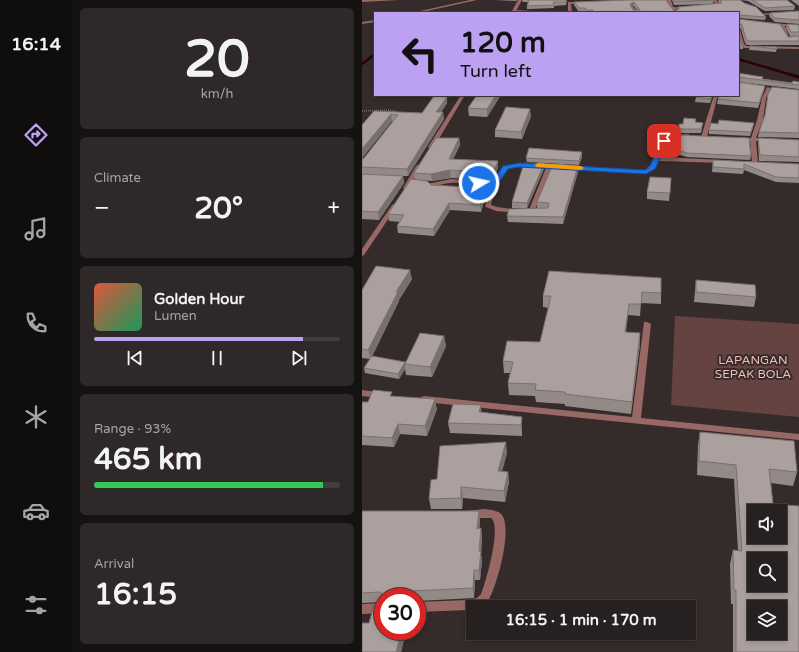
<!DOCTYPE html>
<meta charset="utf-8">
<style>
:root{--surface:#272020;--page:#2f2829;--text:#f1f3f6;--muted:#a4a3a5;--line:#433e3e;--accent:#bca0f2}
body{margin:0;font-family:"Varela Round",sans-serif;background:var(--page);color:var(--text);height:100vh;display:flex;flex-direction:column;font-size:15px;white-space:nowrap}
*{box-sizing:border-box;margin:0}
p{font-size:13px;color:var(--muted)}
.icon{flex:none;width:22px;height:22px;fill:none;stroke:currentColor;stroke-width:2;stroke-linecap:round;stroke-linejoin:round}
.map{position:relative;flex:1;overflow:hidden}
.side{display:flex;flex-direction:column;gap:8px;padding:8px;background:#151212;width:290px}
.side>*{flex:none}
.hud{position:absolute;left:12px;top:12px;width:365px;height:84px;border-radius:0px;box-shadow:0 2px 6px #0003,0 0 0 1px var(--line);background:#bca0f2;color:#111;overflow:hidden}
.fabs{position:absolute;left:385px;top:504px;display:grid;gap:8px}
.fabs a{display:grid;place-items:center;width:40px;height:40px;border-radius:0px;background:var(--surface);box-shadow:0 2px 6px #0003,0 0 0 1px var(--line);font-size:20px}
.speed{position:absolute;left:12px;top:588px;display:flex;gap:8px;font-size:20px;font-weight:700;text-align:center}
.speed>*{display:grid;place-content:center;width:52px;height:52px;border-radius:50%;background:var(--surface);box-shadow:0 2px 6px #0003,0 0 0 1px var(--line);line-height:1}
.speed .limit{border:6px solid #d22;background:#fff;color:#111}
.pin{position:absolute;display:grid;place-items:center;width:34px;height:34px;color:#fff;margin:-17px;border-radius:8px;box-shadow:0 2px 6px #0006}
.me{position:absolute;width:44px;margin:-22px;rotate:81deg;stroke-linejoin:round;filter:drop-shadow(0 0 3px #0008)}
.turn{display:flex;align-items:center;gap:14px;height:84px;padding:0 20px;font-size:18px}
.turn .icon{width:52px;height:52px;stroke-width:2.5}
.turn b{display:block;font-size:28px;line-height:34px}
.big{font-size:30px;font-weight:700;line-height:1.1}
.side .widget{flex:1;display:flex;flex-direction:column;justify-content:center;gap:6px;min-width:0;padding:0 14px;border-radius:6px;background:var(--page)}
.side .dial{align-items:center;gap:0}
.dial b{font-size:52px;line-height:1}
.song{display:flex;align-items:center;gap:12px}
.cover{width:48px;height:48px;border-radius:6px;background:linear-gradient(135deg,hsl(10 70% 55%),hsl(150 70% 35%))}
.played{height:4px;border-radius:2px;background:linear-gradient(90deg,var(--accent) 85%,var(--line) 85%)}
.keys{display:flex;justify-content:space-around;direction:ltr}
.heat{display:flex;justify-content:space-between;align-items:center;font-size:22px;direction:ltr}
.charge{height:6px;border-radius:3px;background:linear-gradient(90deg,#34c759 93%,var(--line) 0)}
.trip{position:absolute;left:104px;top:600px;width:230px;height:40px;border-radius:0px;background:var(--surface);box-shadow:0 2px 6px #0003,0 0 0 1px var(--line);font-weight:700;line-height:40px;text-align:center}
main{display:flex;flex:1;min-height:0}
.menu{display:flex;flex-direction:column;width:72px;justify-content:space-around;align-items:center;background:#100d0d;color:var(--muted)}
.menu .icon{width:28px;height:28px}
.menu .active{color:var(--accent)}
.menu b{font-size:18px;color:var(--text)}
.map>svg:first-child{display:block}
</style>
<main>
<nav class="menu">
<b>16:14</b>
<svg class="icon active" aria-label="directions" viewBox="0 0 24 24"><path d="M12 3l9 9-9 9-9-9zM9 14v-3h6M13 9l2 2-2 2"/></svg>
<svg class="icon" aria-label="music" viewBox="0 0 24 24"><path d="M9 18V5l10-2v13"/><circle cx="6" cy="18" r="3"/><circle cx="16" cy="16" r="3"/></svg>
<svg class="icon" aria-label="phone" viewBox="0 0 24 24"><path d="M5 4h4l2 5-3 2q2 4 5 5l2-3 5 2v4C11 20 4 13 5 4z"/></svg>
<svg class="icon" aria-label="climate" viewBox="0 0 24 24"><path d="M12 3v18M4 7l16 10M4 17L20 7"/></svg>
<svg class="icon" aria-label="car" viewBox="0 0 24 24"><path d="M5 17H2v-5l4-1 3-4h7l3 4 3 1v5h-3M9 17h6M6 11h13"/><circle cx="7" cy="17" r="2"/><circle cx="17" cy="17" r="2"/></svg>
<svg class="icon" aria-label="filters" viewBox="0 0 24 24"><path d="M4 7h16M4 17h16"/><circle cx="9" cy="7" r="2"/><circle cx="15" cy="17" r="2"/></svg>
</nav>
<section class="side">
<div class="widget dial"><b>20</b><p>km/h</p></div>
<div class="widget"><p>Climate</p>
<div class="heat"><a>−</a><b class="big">20°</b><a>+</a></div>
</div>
<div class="widget">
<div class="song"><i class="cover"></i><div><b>Golden Hour</b><p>Lumen</p></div></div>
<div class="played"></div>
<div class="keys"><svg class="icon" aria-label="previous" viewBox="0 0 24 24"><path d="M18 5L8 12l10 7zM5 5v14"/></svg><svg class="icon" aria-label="pause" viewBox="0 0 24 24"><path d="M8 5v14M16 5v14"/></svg><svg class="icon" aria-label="next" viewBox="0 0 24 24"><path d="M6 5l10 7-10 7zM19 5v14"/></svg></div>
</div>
<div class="widget"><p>Range · 93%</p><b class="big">465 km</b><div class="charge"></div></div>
<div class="widget"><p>Arrival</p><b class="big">16:15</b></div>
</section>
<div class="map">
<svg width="437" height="652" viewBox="0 0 437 652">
<rect width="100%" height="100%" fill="#342b2a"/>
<path fill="#644340" d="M 313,316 L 437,324 L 437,417 L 309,405 Z"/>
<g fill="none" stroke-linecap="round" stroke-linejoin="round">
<g stroke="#2e0002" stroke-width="2.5">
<path d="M 376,59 L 433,76"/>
<path d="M 0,64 L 13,54"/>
</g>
<path stroke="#2e0002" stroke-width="3" d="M 430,75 L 437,77"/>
<path stroke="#756c6c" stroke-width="1.5" stroke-dasharray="1 1" stroke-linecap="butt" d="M 0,111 L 28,110 L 39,113"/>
<g fill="#986864" fill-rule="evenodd">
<path d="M 0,0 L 37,0 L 0,2 Z"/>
<path d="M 108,0 L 115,0 L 56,13 L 49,13 Z"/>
<path d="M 305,0 L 309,0 L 311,7 L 328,8 L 313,9 L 315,12 L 312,13 L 306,5 Z"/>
<path d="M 350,0 L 354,0 L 360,5 L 350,8 L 350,6 L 355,5 Z"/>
<path d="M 206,2 L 223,2 L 225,3 L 209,4 L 210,13 L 206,13 Z"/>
<path d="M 271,7 L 272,7 L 276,13 L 272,13 L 269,8 Z"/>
<path d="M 152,10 L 190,12 L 192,13 L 151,12 Z"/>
<path d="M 437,11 L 437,13 L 400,15 L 398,14 Z"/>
<path d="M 13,20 L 13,22 L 0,24 L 0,22 Z"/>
<path d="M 407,23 L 437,25 L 437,27 L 423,26 L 427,37 L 437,37 L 437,39 L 425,39 L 418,26 L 408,25 Z"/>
<path d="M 376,28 L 378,29 L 382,44 L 385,46 L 437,47 L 437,49 L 382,48 L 378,45 L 376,37 Z"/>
<path d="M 405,87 L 409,88 L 404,98 L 401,120 L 394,138 L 406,138 L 409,140 L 406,142 L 394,141 L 396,163 L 393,165 L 390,163 L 388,141 L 378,141 L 375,139 L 378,137 L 389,138 L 395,120 L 400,98 Z"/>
<path d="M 352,95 L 356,95 L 345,137 L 342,139 L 339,137 Z"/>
<path d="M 326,134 L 328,135 L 328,137 C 307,140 306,135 298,157 L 360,160 L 362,161 L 362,163 L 297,161 L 293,168 L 284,174 L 190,169 L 172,212 L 169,214 L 166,212 L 184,168 L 157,167 L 146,169 C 138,181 132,192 129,205 L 135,207 L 159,210 L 160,211 L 157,213 L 134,211 L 124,207 L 123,206 L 130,186 C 116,185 101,182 88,183 C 78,184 66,190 57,184 L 60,182 L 70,183 L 89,179 L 132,182 L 142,167 L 157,163 L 283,170 C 305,153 284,135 326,134 Z"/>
<path d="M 282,322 L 285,322 L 289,324 L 279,418 L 437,434 L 437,440 L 62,402 L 59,401 L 58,399 L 59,397 L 62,396 L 270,417 Z"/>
<path d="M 0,390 L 22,393 L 23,395 L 22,397 L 19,398 L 0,396 Z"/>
<path d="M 123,509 C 128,510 136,510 140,515 C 151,530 134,592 123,606 L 111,607 L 111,610 L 106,610 L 55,612 L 55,602 L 106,600 L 115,598 L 119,594 C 124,582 140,526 129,518 L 107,518 L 103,517 L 102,514 L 103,511 Z"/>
<path d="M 21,603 L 21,613 L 0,614 L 0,604 Z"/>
</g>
<g fill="#986864" fill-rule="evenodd">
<path d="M 156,0 L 160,0 L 153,13 L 149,13 Z"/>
<path d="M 99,95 L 103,95 L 72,147 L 67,148 L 66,147 Z"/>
<path d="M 57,164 L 60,166 L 47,188 L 44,190 L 42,189 L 41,188 L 54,166 Z"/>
<path d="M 32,204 L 35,206 L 2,255 L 0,256 L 0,249 L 30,205 Z"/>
</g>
</g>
<g fill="#938a88" fill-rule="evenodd">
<path d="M 133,0 L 155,0 L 154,1 Z"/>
<path d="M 160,0 L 205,0 L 204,5 L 192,6 L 192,8 L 167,9 L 165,9 L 165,6 L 166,2 L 161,2 Z"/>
<path d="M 310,0 L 351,0 L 351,4 L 312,5 Z"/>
<path d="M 356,0 L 378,0 L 404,17 L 403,20 L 376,18 L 376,13 L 224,13 L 223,11 L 217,12 L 212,5 L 212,2 L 305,2 L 312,11 L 316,9 L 316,7 L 358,4 ZM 272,6 L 275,10 L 271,10 L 269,7 Z"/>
<path d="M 379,0 L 425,0 L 433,6 L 432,10 L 403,11 L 386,1 Z"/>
<path d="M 429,0 L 437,0 L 437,6 Z"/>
<path d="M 437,11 L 437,24 L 413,22 L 407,16 L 408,13 Z"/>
<path d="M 376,19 L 426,37 L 437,36 L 437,45 L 385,45 L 383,43 L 379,29 L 377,27 Z"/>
<path d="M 425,24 L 437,25 L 437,36 L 428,36 L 424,28 Z"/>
<path d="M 376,37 L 377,41 L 381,45 L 381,49 L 376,49 Z"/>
<path d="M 388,46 L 415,47 L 414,52 L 387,50 Z"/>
<path d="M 376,73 L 401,77 L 401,79 L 430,83 L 437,82 L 437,89 L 376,82 L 403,86 L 402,90 L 396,108 L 355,104 L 356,99 Z"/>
<path d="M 437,90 L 437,138 L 396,137 L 397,132 Z"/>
<path d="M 139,95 L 125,117 L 107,116 L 106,108 Z"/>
<path d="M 351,95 L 348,103 L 333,102 L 334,97 Z"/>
<path d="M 85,97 L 85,103 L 79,112 L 82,119 L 46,176 L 41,176 L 42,183 L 17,220 L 0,219 L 0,159 L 2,158 L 31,121 L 30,121 L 0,158 L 0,125 L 12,111 L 60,113 Z"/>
<path d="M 169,116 L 160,139 L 133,137 L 133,130 Z"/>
<path d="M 333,122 L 341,123 L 339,133 L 316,133 L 317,124 L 321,124 Z"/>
<path d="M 392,123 L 391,127 L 388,136 L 347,134 L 347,130 L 356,124 Z"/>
<path d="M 316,135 L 389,156 L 388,160 L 325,157 L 315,154 Z"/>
<path d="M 97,138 L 98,145 L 91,159 L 136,168 L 131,180 L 89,178 L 70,181 L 53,180 L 52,173 Z"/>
<path d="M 396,138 L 437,140 L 437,162 L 397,161 L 396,143 Z"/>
<path d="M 220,157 L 217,165 L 165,162 L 164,158 Z"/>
<path d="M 351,160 L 437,164 L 437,183 L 414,182 L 382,170 L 381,174 L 350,172 Z"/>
<path d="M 182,169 L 165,208 L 175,208 L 175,202 L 216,172 L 201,224 L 146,222 L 145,216 L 162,208 L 150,208 L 150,202 Z"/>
<path d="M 309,178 L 307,201 L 285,199 L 285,192 Z"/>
<path d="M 69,185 L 124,195 L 119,212 L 88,210 L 72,236 L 36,233 L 35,226 L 38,222 L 27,221 L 26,214 Z"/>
<path d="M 187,271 L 299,293 L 299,304 L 279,303 L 278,316 L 266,315 L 264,332 L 278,344 L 269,414 L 203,406 L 203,404 L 174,402 L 173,396 L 147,395 L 146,383 L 148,373 L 142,373 L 141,361 L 178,342 L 187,308 L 181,307 L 181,296 Z"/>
<path d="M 50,279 L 37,300 L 37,301 L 10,356 L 43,362 L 82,336 L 84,346 L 70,377 L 44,375 L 43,369 L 37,379 L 3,373 L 2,368 L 8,359 L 0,358 L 0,290 Z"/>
<path d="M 334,280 L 394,297 L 392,307 L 332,302 Z"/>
<path d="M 31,396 L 75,409 L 65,436 L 38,434 L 32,447 L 0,445 L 0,402 L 6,402 Z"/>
<path d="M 120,412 L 160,417 L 160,436 L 88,433 L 86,423 Z"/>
<path d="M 338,432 L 435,472 L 431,486 L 409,483 L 411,504 L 437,652 L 371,652 L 371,604 L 369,604 L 368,564 L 371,550 L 376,551 L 372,479 L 335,475 L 336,445 Z"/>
<path d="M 145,453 L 140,471 L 146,472 L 147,482 L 143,502 L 101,498 L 100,509 L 69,509 L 67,499 Z"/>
<path d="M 0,511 L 117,511 L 118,521 L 117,528 L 119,528 L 120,538 L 119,554 L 120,560 L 118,580 L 113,580 L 112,598 L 55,601 L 55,597 L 21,597 L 21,631 L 44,631 L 39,652 L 0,652 L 7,623 L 20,603 L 20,602 L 0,603 Z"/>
</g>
<g fill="#78706f">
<path d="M 272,2 L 272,6 L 268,8 L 268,4 Z"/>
<path d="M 403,86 L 402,90 L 396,108 L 397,103 Z"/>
<path d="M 134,95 L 139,95 L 125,117 L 125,109 Z"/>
<path d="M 350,95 L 351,95 L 348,103 L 348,99 Z"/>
<path d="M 85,97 L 85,103 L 75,119 L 74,112 Z"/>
<path d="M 168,109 L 169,116 L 160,139 L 159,132 Z"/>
<path d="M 81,112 L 82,119 L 46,176 L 45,169 Z"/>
<path d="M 29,114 L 30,121 L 0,158 L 0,149 Z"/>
<path d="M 97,138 L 98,145 L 88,166 L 87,159 Z"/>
<path d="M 220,152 L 220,157 L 217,165 L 217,161 Z"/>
<path d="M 136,161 L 136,168 L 131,180 L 131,173 Z"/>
<path d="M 182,164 L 182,169 L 165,208 L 165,203 Z"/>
<path d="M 216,166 L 216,172 L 201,224 L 201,217 Z"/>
<path d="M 88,170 L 89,178 L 70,181 L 69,174 Z"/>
<path d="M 41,176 L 42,183 L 17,220 L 16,212 Z"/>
<path d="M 124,188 L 124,195 L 119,212 L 118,205 Z"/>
<path d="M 87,203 L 88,210 L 72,236 L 71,229 Z"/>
<path d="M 48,270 L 50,279 L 37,300 L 37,301 L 9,359 L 6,350 L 34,292 Z"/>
<path d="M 267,304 L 266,315 L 262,343 L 263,332 Z"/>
<path d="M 278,333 L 278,344 L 269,414 L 270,402 Z"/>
<path d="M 82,336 L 84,346 L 70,377 L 68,367 Z"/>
<path d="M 43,362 L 43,369 L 37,379 L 36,374 Z"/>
<path d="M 73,399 L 75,409 L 65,436 L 63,426 Z"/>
<path d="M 119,405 L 120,416 L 117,412 Z"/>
<path d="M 160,417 L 160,436 L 159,425 Z"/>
<path d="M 36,424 L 38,434 L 32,447 L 30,438 Z"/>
<path d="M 144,442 L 145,453 L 137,482 L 136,471 Z"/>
<path d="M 146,472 L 147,482 L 143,502 L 142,491 Z"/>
<path d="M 99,487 L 101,498 L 100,509 L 99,498 Z"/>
<path d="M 117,511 L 118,521 L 117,538 L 115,529 Z"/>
<path d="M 119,528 L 120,538 L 119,554 L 120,560 L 118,580 L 117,570 Z"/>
<path d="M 112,570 L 113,580 L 112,598 L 111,588 Z"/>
<path d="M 49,591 L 51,597 L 48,597 Z"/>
<path d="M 40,631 L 44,631 L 39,652 L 34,652 Z"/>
</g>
<g fill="#aba09e" stroke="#78706f" fill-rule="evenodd">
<path d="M 167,0 L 204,0 L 204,2 L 191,2 L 192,5 L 165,6 Z"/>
<path d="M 265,0 L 305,0 L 305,2 L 312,11 L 317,9 L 316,7 L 360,3 L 358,0 L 378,0 L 382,3 L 394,7 L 404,17 L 377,15 L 376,17 L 376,13 L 231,13 L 231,10 L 224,10 L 223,8 L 217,8 L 212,2 ZM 272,2 L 278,10 L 271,10 L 268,4 Z"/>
<path d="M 312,0 L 351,0 L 312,2 Z"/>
<path d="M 390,0 L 425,0 L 433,6 L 403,8 Z"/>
<path d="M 437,11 L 437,20 L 413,18 L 408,13 Z"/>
<path d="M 376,19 L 418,24 L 426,37 L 437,36 L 437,41 L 386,41 L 384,39 L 380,25 L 377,23 L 376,24 Z"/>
<path d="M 425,24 L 437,25 L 437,32 L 429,32 Z"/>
<path d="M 376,37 L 377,41 L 381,45 L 376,45 Z"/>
<path d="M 388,46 L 415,47 L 415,49 Z"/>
<path d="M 376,73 L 394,76 L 401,77 L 400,79 L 430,83 L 431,81 L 437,82 L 437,85 L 377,77 L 376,78 Z"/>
<path d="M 376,81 L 376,82 L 403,86 L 397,103 L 356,99 L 357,95 L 376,95 Z"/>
<path d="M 410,87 L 437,90 L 437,133 L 397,132 L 403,115 L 406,94 Z"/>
<path d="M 115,95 L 134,95 L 125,109 L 106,108 Z"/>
<path d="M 335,95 L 350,95 L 348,99 L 334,97 Z"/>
<path d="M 72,96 L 85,97 L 74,112 L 81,112 L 45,169 L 0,167 L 0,159 L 2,158 L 36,115 L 29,114 L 0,149 L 0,125 L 12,111 L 60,113 Z"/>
<path d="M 144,107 L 168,109 L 159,132 L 133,130 Z"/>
<path d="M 322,118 L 334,119 L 333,122 L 341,123 L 339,129 L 317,129 L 317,124 L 321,124 Z"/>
<path d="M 357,120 L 392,123 L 389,132 L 347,130 L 349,123 L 356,124 Z"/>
<path d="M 316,135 L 387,138 L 389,156 L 325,153 L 315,150 Z"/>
<path d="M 74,138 L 97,138 L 87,159 L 136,161 L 131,173 L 88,170 L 69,174 L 52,173 Z"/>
<path d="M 396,138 L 437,140 L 437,157 L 398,155 Z"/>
<path d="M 167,148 L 220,152 L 217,161 L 164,158 Z"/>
<path d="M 351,160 L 437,164 L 437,178 L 414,177 L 382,164 L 382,169 L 351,167 Z"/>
<path d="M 162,163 L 182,164 L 165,203 L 150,202 Z"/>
<path d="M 191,164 L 216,166 L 201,217 L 145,216 L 147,209 L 186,208 L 187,203 L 175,202 Z"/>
<path d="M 0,174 L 41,176 L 16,212 L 0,211 Z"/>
<path d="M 288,177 L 309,178 L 308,193 L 285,192 Z"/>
<path d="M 49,179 L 65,181 L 69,185 L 124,188 L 118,205 L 87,203 L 71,229 L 35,226 L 42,215 L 26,214 Z"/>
<path d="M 14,266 L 48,270 L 34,292 L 36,292 L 6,350 L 0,349 L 0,290 Z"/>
<path d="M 187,271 L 299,278 L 299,293 L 280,292 L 279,304 L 267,304 L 263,332 L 278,333 L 270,402 L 203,394 L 203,392 L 173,390 L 174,384 L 146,383 L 151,362 L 141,361 L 145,341 L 178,342 L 189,296 L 181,296 Z"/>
<path d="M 334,280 L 393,285 L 394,297 L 334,292 Z"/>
<path d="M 58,333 L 82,336 L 68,367 L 43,364 Z"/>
<path d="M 10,356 L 43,362 L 36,374 L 2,368 Z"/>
<path d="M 11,390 L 30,392 L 28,396 L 73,399 L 63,426 L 36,424 L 30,438 L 0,436 L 0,402 L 6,402 Z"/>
<path d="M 91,404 L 119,405 L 117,412 L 160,417 L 159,425 L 86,423 Z"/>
<path d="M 338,432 L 432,441 L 435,472 L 407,469 L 411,504 L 437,506 L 437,652 L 374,652 L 374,590 L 372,590 L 371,550 L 380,551 L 374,465 L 337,461 ZM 392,511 L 418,511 L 418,537 L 392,537 ZM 392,559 L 418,559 L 418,585 L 392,585 ZM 392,607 L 418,607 L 418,633 L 392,633 Z"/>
<path d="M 144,442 L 136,471 L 146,472 L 142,491 L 99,487 L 99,498 L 67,499 L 69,480 L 75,479 L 78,446 Z"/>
<path d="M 0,511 L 117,511 L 115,529 L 119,528 L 117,551 L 119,551 L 117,570 L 112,570 L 111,588 L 49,591 L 48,597 L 21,597 L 21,631 L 40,631 L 34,652 L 0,652 L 0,623 L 7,623 L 12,605 L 20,603 L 20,593 L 18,592 L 0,593 Z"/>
</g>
<path fill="#1a73e8" stroke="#114b97" d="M 300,139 L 306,141 L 293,169 L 284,174 L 157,167 L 146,169 L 135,185 L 117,185 L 114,183 L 117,181 L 130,182 L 141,166 L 157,163 L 283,170 L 287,168 Z"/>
<path fill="#f59e0b" d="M 176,163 L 219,166 L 222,168 L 219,170 L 174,167 L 173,165 Z"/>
<g text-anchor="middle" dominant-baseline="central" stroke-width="4" stroke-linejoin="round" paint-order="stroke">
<g font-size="12" fill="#f6beb9" stroke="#342b2a">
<text x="391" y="360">LAPANGAN<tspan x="391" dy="14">SEPAK BOLA</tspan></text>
</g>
</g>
</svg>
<div class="fabs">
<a><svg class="icon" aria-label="sound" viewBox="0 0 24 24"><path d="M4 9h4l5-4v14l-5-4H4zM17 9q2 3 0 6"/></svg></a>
<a><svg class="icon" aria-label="search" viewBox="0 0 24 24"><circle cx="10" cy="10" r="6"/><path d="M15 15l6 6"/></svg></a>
<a><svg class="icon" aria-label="layers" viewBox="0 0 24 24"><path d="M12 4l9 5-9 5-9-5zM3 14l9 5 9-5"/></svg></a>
</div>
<div class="speed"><div class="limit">30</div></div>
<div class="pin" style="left:302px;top:141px;background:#d93025"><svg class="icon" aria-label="arrive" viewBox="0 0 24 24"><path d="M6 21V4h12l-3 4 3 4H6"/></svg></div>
<svg class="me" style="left:117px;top:183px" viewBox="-20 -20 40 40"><circle r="17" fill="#1a73e8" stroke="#fff" stroke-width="3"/><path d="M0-11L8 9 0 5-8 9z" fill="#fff"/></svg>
<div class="trip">16:15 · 1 min · 170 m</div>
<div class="hud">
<div class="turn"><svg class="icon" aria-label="left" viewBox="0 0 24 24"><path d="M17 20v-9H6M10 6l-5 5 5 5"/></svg><div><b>120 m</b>Turn left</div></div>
</div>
</div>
</main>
